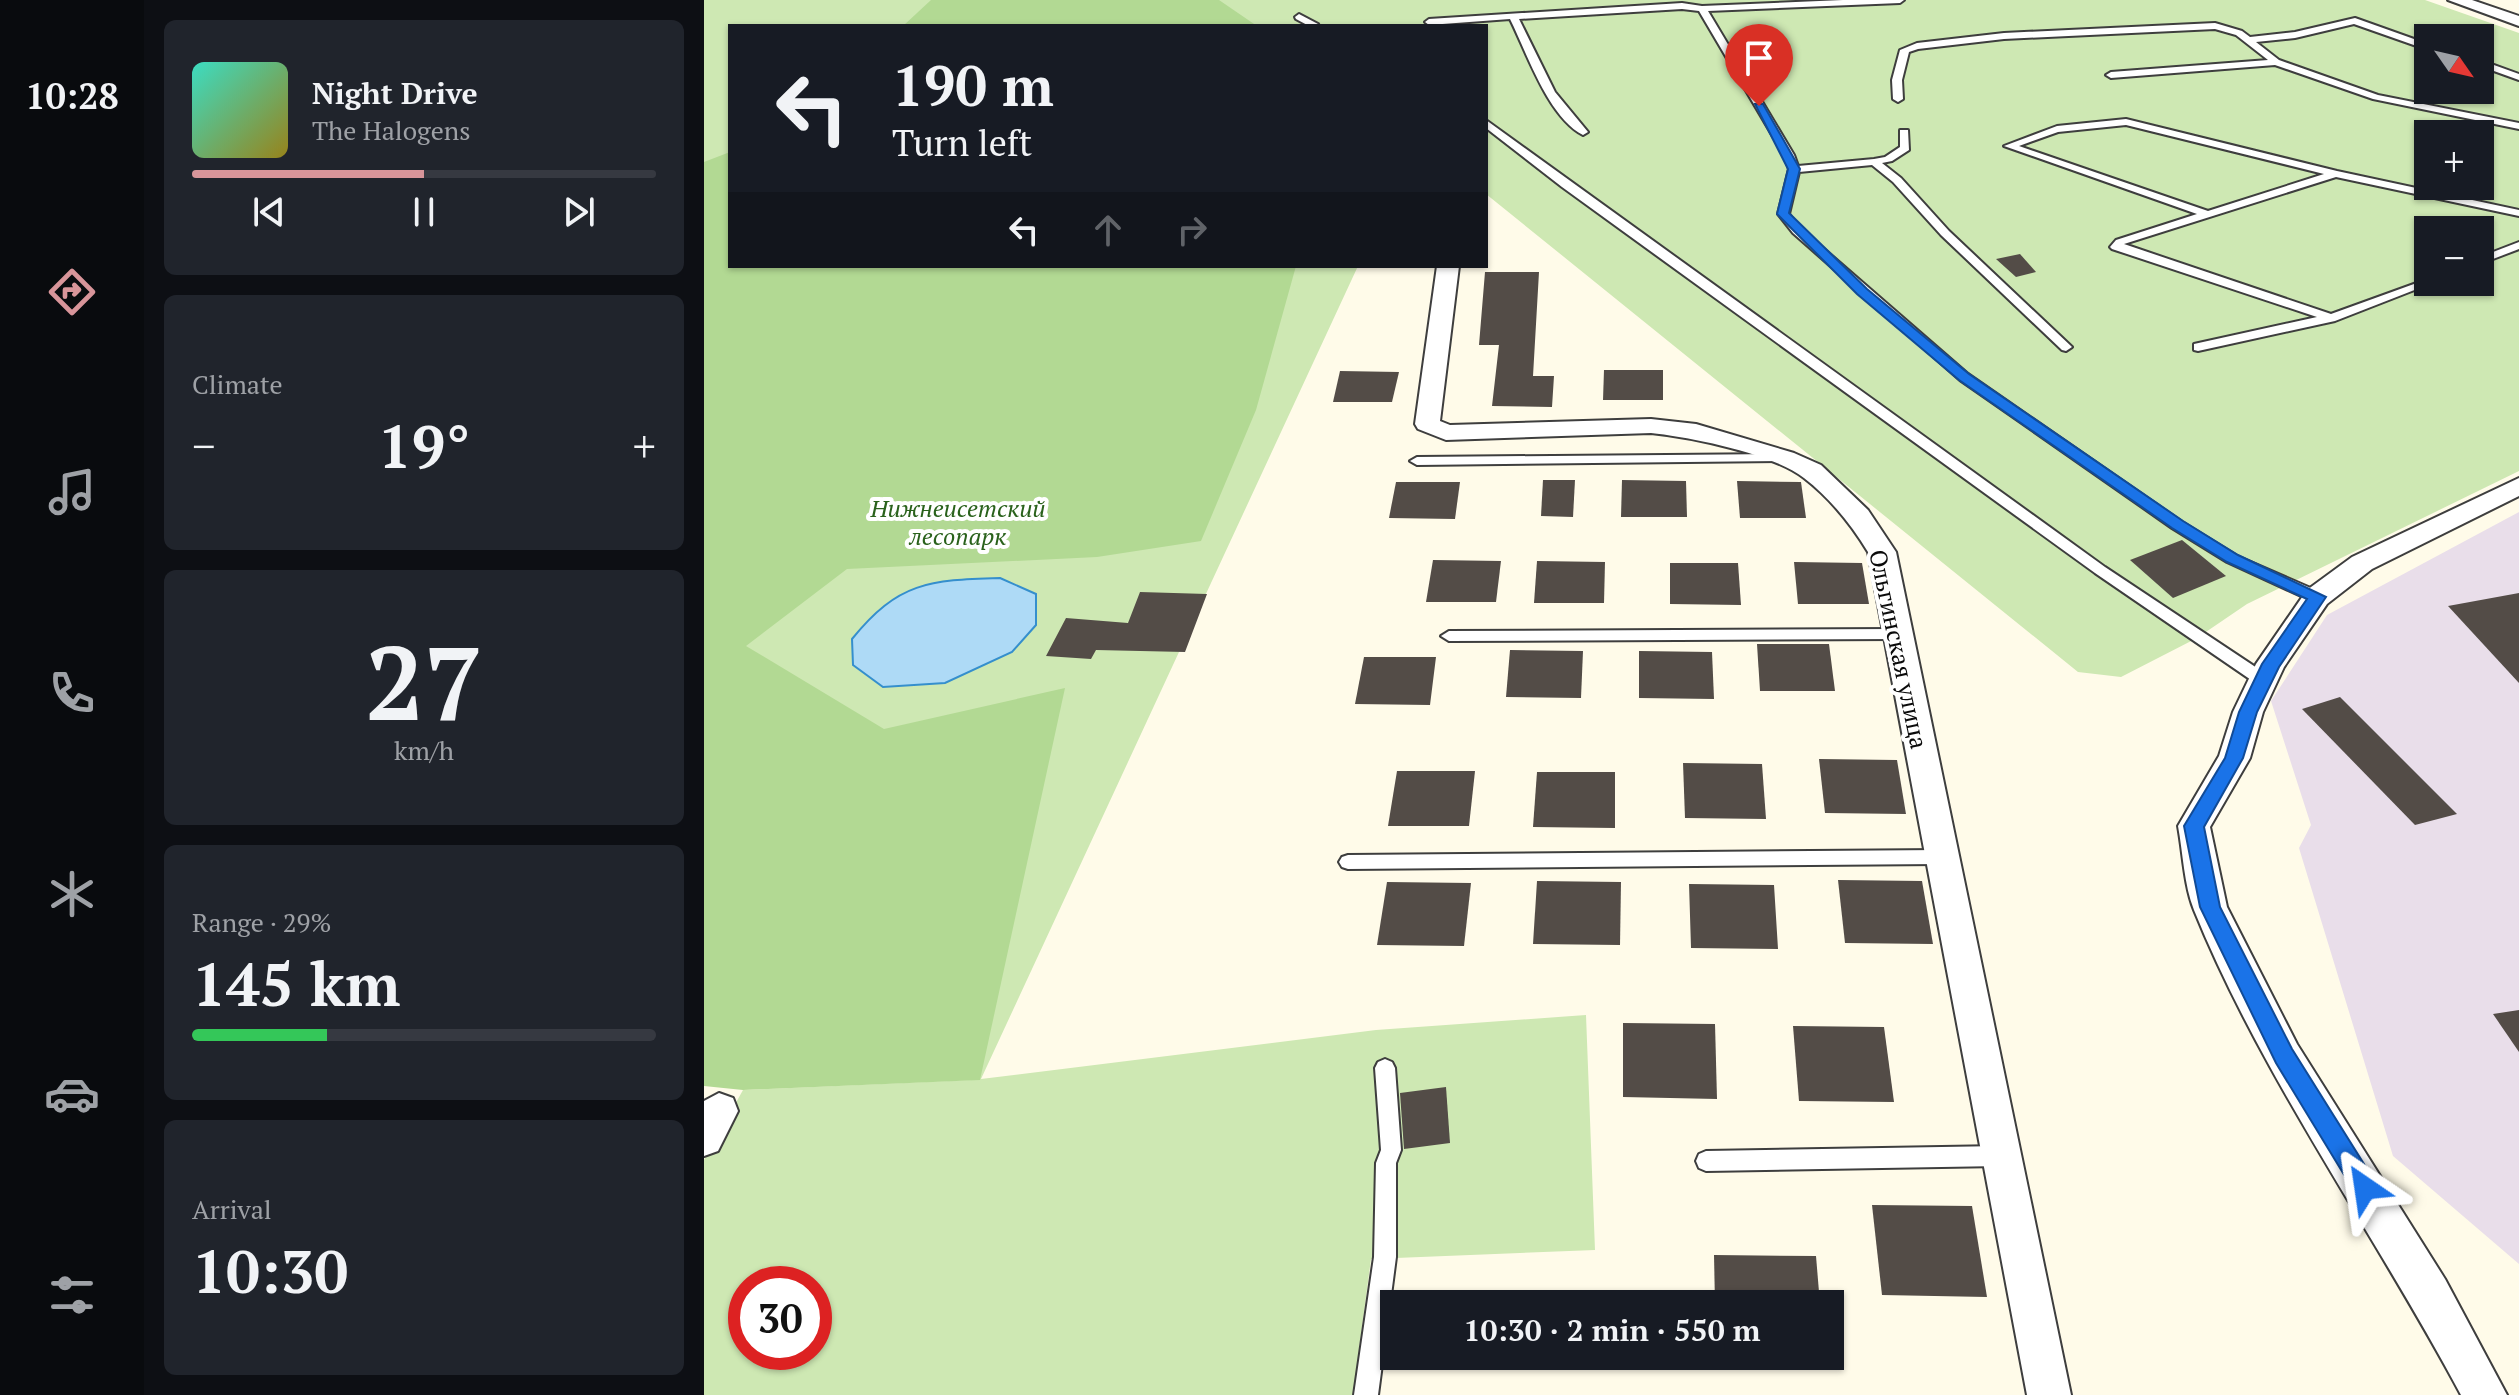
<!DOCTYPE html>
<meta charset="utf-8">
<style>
:root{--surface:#171b24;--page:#20242c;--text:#f1f3f6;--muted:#9ea1a6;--line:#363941;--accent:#d8959a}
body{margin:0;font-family:"PT Serif",serif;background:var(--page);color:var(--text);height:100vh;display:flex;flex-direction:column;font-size:30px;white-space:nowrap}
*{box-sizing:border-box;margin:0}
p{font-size:26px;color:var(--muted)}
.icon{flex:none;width:44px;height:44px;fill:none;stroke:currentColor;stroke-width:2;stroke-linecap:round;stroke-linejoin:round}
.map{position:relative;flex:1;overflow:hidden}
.panel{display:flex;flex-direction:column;gap:20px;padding:20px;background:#0d0f14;width:560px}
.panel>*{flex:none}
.guide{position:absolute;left:24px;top:24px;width:760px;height:244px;border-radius:0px;box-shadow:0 2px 6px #0004;background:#171b24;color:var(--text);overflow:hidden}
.needle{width:52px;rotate:124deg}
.controls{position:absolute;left:1710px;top:24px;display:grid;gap:16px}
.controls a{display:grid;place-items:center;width:80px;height:80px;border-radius:0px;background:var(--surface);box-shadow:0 2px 6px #0004;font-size:40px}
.speed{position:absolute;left:24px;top:1266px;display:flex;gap:16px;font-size:40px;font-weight:700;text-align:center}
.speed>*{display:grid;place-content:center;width:104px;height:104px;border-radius:50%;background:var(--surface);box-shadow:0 2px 6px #0004;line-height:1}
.speed .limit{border:12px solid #d22;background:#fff;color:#111}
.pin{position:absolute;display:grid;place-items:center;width:68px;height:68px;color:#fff;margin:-82px -34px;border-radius:50% 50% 50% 0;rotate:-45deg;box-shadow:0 0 8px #0007}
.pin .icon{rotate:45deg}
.me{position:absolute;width:88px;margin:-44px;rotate:328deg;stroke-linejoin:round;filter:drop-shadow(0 0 6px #0008)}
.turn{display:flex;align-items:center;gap:28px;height:168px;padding:0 32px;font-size:36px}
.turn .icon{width:104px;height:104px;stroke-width:2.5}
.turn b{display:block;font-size:56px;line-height:68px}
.lanes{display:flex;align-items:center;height:76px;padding:0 32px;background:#0003;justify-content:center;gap:40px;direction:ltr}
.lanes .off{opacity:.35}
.big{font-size:60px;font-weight:700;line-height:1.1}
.panel .widget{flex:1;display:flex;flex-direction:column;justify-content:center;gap:12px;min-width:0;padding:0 28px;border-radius:12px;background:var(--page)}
.panel .dial{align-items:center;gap:0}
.dial b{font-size:104px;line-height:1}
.song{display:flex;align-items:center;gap:24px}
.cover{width:96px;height:96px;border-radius:12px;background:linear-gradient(135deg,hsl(170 70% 55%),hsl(50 70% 35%))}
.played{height:8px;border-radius:4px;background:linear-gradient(90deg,var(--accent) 50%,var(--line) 50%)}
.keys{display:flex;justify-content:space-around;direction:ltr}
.heat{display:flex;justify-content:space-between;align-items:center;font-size:44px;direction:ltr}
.charge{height:12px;border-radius:6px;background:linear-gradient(90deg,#34c759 29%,var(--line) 0)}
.trip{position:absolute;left:676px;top:1290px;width:464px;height:80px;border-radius:0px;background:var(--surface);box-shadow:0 2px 6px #0004;font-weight:700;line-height:80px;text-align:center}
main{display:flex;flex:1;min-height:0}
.dock{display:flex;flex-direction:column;width:144px;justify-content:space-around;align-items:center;background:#090b0e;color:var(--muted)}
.dock .icon{width:56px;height:56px}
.dock .selected{color:var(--accent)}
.dock b{font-size:36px;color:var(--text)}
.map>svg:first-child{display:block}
</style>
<main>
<nav class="dock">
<b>10:28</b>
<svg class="icon selected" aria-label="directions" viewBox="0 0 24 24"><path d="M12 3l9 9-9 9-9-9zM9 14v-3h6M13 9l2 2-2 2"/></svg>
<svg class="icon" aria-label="music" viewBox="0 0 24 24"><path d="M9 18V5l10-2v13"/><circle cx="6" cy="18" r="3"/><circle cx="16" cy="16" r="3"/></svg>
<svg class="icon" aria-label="phone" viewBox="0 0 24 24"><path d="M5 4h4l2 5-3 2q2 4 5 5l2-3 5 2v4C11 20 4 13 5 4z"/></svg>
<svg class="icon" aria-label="climate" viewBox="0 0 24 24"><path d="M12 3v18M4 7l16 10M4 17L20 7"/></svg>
<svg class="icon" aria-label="car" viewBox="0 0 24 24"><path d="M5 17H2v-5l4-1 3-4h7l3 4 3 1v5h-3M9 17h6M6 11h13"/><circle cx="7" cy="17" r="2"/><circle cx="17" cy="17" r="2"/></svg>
<svg class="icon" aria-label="filters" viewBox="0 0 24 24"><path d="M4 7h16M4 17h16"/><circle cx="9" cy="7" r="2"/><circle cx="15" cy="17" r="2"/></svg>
</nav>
<section class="panel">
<div class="widget">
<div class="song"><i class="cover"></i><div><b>Night Drive</b><p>The Halogens</p></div></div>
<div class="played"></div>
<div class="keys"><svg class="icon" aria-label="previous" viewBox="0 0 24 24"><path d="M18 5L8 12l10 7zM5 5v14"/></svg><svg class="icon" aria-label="pause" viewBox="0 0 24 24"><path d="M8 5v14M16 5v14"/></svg><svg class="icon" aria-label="next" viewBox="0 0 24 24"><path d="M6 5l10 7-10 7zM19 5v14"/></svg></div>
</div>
<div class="widget"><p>Climate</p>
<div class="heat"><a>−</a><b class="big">19°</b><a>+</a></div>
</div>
<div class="widget dial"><b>27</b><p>km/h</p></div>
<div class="widget"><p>Range · 29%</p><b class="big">145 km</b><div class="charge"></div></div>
<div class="widget"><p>Arrival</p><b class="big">10:30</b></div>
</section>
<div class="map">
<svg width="1815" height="1395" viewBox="0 0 1815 1395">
<rect width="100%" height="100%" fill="#fffbe9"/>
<path fill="#e9deea" d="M 1815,512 L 1815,1264 L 1689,1156 L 1595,848 L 1607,825 L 1567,701 L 1623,615 Z"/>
<path fill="#cee8b3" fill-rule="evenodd" d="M 0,0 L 1721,0 L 1815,33 L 1815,471 L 1543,604 L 1493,638 L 1417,677 L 1374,672 L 782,194 L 782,26 L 26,26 L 26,266 L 654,266 L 277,1079 L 672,1030 L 882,1015 L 891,1250 L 667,1259 L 649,1395 L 0,1395 L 0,1160 L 39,1090 L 268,1080 L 0,1052 ZM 1724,38 L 1776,38 L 1776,90 L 1724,90 ZM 1724,134 L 1776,134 L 1776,186 L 1724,186 ZM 1724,230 L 1776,230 L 1776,282 L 1724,282 ZM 42,1284 L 110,1284 L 110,1352 L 42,1352 Z"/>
<g fill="#b2d993">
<path d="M 227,0 L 515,0 L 553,26 L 199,26 Z"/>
<path d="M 26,152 L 26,266 L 592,266 L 552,410 L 497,541 L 393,557 L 143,569 L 42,646 L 180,729 L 361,688 L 276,1080 L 39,1090 L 0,1086 L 0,162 Z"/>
</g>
<path fill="#aedaf6" stroke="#358fcd" stroke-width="2" d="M 296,578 L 332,594 L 332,625 L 308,652 L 241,683 L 179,687 L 149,665 L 148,639 C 194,582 225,580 296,578 Z"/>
<g fill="#534c47">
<path d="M 1316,254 L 1332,272 L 1312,277 L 1292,259 Z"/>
<path d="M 781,272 L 835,272 L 829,376 L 850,376 L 848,407 L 788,406 L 795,345 L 775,345 Z"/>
<path d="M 900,370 L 959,370 L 959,400 L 899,400 Z"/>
<path d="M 636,371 L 695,372 L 688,402 L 629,402 Z"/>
<path d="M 839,480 L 871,480 L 869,517 L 837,516 Z"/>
<path d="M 918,480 L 982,481 L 983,517 L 917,517 Z"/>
<path d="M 1033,481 L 1097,482 L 1102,518 L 1036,518 Z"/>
<path d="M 692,482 L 756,482 L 751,519 L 685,518 Z"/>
<path d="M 1478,540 L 1522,576 L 1469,598 L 1426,560 Z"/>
<path d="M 729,560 L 797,561 L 792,602 L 722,602 Z"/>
<path d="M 833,561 L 901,562 L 900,603 L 830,603 Z"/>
<path d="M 1090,562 L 1158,563 L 1165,604 L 1094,604 Z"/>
<path d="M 966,563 L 1034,563 L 1037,605 L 966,604 Z"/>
<path d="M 436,592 L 503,594 L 481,652 L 392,650 L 387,659 L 342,656 L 362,618 L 424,623 Z"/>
<path d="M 1815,593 L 1815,683 L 1744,606 Z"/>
<path d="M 1053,644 L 1125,644 L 1131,691 L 1056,691 Z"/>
<path d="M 806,650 L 879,651 L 877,698 L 802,697 Z"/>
<path d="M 935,651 L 1008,652 L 1010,699 L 935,698 Z"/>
<path d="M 660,657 L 732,657 L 726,705 L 651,704 Z"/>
<path d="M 1636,697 L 1753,814 L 1711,825 L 1598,709 Z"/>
<path d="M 1115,759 L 1193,760 L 1202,814 L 1121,813 Z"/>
<path d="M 979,763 L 1058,764 L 1062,819 L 981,818 Z"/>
<path d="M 693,771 L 771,771 L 765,826 L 684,826 Z"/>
<path d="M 833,772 L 911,772 L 911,828 L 829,827 Z"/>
<path d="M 1134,880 L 1218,881 L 1229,944 L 1141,943 Z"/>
<path d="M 833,881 L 917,882 L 916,945 L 829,944 Z"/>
<path d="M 683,882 L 767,883 L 760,946 L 673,945 Z"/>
<path d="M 985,884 L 1070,885 L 1074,949 L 987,948 Z"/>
<path d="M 1815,1010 L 1815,1052 L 1789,1014 Z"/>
<path d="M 919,1023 L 1011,1024 L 1013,1099 L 919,1097 Z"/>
<path d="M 1089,1026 L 1180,1027 L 1190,1102 L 1095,1101 Z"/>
<path d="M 742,1087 L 746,1143 L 700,1149 L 696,1093 Z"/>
<path d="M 1168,1205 L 1268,1206 L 1283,1297 L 1178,1295 Z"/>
<path d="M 1010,1255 L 1112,1256 L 1116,1304 L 1011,1304 Z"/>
</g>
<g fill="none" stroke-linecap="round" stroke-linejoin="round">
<g stroke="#3e3e3e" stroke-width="4">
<g id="lane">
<path d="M 1139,0 L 1200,0 L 1196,3 L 1004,11 L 1090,155 L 1094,166 L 1170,159 L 1181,157 L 1196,147 L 1196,130 L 1204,130 L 1205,150 L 1188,161 L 1178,163 L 1197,178 L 1245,231 L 1368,347 L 1362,351 L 1358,350 L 1237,235 L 1189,182 L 1168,165 L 1095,172 L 1085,214 L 1097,229 L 1264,374 L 1478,522 L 1533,556 L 1618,593 L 1620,597 L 1618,601 L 1608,601 L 1523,562 L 1468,528 L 1256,380 L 1089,233 L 1074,214 L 1085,169 L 1080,155 L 995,11 L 978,9 L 815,19 L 851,92 L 884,132 L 879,135 C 844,117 823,53 806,19 L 725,25 L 721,22 L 725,19 L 978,3 L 998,6 Z"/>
<path d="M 595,14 L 614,24 L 615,26 L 605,26 L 592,19 L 591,17 Z"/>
<path d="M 1651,18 L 1724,44 L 1724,50 L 1650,24 L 1591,38 L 1552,42 L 1575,60 L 1674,95 L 1815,123 L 1815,129 L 1669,99 L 1571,65 L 1407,78 L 1402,75 L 1407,72 L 1564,60 L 1532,35 L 1511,29 L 1300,39 L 1214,49 L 1205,52 L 1198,80 L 1199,99 L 1194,102 L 1189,99 L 1188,80 L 1196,50 L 1213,43 L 1300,33 L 1511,23 L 1538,31 L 1546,37 L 1591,32 Z"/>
<path d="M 1776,60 L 1815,74 L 1815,80 L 1776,66 Z"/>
<path d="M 1422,119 L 1633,171 L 1815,210 L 1815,216 L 1632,177 L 1420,244 L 1627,314 L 1721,280 L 1731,282 L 1631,321 L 1494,351 L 1490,350 L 1490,344 L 1613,317 L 1408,249 L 1406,247 L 1412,240 L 1493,214 L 1300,146 L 1353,126 ZM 1422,125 L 1620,174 L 1504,211 L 1315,146 L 1354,132 Z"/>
<path d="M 782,120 L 1401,567 L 1565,676 L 1567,680 L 1565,684 L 1553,684 L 1391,573 L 858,187 L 782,128 Z"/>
<path d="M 1815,242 L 1815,249 L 1776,264 L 1776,257 Z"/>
<path d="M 1080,454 L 1087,458 L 1085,461 L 713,465 L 706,461 L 713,457 Z"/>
<path d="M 1192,629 L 1200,634 L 1192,639 L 745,641 L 737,636 L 745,631 Z"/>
<path d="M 1237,850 L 1243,852 L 1246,857 L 1243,862 L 1237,864 L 644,869 L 638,867 L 635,862 L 638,857 L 644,855 Z"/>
<path d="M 681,1059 L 688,1062 L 691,1068 L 697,1150 L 692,1163 L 692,1257 L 674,1395 L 650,1395 L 670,1257 L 672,1163 L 677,1150 L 671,1068 L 674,1062 Z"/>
<path d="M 1297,1146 L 1304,1149 L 1307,1156 L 1304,1163 L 1297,1166 L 1002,1171 L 995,1168 L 992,1161 L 995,1154 L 1002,1151 Z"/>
</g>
</g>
<g stroke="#3e3e3e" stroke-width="4">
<g id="street">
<path d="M 1744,0 L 1768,0 L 1815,16 L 1815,26 Z"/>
<path d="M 733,266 L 755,266 L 736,421 L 746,425 L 947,419 L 992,424 L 1090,453 L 1117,465 L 1164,510 L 1192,552 L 1367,1395 L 1323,1395 L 1164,552 C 1147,524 1126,498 1100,478 C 1070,454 986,437 947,433 L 742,440 L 714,429 L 711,424 Z"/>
<path d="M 1815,478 L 1815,496 L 1668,569 L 1623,604 L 1580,667 L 1559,712 L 1546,758 L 1506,827 L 1523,907 L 1593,1044 L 1741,1279 L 1803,1395 L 1757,1395 C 1672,1235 1558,1078 1490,910 C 1480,885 1479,853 1474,826 L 1515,756 L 1529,712 L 1552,664 L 1603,590 L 1648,557 Z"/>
<path d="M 15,1093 L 29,1098 L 34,1111 L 14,1151 L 0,1156 L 0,1101 Z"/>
</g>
</g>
<use href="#lane" fill="#fff" fill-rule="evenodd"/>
<use href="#street" fill="#fff" fill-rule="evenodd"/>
</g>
<path fill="#1a73e8" stroke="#114b97" stroke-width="2" d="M 1051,104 L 1059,104 L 1096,169 L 1085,213 L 1163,289 L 1265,374 L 1479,521 L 1534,555 L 1622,597 L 1575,667 L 1553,712 L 1539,758 L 1500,827 L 1516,907 L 1588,1049 L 1670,1180 L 1673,1188 L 1670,1196 L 1661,1200 L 1653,1196 L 1572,1063 L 1496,907 L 1480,826 L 1521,758 L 1535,712 L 1558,664 L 1603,599 L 1523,562 L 1468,528 L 1255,380 L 1153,294 L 1073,214 L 1084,169 Z"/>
<g text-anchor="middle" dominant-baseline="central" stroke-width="8" stroke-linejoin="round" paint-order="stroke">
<g font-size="24" font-style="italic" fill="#2a621c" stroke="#fff">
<text x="254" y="508">Нижнеисетский<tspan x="254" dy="28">лесопарк</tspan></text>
</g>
<g font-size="24" fill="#0b0b0b" stroke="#fff">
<text transform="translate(1195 649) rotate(78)">Ольгинская улица</text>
</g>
</g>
</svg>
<div class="controls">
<a><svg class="needle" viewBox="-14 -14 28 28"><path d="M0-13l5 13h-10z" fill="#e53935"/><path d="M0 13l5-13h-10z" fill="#9ea1a6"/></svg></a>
<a>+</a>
<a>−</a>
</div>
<div class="speed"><div class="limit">30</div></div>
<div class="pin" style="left:1055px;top:106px;background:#d93025"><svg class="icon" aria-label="arrive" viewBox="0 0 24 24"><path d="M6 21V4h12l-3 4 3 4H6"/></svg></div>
<svg class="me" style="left:1661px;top:1188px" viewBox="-20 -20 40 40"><path d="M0-17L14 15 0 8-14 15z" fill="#1a73e8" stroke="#fff" stroke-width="4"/></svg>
<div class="trip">10:30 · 2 min · 550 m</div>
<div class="guide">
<div class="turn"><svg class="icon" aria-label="left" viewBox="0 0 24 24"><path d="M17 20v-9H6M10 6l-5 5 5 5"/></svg><div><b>190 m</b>Turn left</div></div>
<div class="lanes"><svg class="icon" aria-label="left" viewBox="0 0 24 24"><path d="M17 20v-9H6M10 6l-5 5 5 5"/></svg><svg class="icon off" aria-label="ahead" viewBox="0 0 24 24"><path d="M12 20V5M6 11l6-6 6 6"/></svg><svg class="icon off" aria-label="right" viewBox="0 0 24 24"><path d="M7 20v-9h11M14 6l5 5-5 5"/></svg></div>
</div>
</div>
</main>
